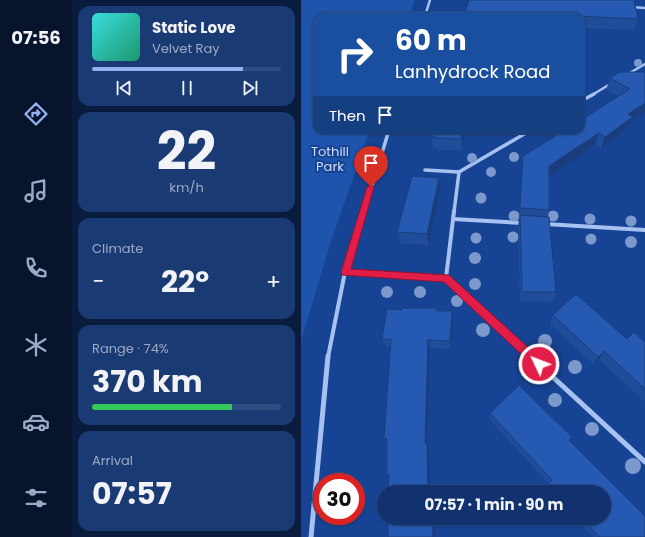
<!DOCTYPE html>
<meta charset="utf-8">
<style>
:root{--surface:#11326f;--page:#1a3a74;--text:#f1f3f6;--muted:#9caac3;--line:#304d82;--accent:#95b2f1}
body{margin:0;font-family:Poppins,sans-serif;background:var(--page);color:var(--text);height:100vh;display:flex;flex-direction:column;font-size:15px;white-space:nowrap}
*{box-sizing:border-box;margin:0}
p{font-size:13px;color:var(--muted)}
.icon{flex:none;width:22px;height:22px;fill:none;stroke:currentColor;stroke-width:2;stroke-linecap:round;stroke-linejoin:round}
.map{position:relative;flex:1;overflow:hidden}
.drawer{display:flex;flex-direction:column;gap:6px;padding:6px;background:#091c3d;width:229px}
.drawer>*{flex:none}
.top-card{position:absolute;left:12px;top:12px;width:272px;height:122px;border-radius:12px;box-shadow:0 1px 3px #0004,0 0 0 1px var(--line);background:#1a4fa0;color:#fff;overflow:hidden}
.speed{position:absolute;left:12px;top:473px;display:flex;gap:8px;font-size:20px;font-weight:700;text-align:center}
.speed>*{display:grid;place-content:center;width:52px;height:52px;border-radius:50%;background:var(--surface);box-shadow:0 1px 3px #0004,0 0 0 1px var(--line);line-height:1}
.speed .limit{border:6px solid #d22;background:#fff;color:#111}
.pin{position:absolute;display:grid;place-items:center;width:34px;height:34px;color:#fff;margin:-41px -17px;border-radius:50% 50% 50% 0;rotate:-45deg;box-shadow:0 0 4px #0007}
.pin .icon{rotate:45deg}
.me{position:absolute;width:44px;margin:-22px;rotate:313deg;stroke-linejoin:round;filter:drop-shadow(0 0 3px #0008)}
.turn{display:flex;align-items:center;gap:14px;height:84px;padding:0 16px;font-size:18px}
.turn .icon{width:52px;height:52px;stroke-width:2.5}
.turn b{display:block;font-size:28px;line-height:34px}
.then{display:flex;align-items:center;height:38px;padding:0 16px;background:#0003;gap:8px;font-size:15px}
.big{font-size:30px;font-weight:700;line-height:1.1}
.drawer .tile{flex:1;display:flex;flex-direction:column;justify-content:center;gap:6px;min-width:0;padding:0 14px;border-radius:12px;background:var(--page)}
.drawer .dial{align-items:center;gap:0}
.dial b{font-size:52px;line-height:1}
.song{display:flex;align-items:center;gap:12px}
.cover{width:48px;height:48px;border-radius:6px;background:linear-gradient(135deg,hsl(180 70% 55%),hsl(160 70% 35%))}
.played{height:4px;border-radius:2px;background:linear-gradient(90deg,var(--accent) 80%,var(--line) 80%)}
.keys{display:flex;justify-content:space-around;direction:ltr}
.heat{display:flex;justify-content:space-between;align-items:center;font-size:22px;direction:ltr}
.charge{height:6px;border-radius:3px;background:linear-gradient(90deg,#34c759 74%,var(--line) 0)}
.trip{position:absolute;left:76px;top:485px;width:234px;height:40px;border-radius:20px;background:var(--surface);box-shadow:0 1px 3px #0004,0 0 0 1px var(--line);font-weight:700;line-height:40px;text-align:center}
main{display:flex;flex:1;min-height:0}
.dock{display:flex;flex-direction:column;width:72px;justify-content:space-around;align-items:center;background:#07142c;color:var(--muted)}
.dock .icon{width:28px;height:28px}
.dock .on{color:var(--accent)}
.dock b{font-size:18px;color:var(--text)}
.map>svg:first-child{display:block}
</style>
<main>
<nav class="dock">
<b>07:56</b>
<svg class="icon on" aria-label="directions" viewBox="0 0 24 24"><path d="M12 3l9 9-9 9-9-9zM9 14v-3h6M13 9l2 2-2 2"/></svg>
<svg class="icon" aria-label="music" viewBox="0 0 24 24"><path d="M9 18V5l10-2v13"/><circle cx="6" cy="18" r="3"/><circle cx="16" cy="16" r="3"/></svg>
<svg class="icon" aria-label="phone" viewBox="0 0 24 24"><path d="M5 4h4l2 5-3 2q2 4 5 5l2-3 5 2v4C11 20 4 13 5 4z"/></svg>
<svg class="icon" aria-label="climate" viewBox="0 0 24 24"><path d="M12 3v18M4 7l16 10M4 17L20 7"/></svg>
<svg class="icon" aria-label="car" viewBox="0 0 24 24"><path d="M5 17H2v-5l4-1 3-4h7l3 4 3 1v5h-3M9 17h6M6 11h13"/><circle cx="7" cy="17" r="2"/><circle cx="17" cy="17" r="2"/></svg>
<svg class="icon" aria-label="filters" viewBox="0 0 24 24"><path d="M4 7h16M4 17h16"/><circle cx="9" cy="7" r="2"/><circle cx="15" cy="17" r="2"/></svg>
</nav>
<section class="drawer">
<div class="tile">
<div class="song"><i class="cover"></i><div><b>Static Love</b><p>Velvet Ray</p></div></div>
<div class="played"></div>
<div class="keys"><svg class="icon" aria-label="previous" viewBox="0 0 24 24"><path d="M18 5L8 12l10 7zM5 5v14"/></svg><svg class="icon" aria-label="pause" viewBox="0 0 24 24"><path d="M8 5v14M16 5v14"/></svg><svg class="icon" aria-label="next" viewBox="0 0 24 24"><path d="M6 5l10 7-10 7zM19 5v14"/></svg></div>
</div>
<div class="tile dial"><b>22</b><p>km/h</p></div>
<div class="tile"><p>Climate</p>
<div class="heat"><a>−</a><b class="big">22°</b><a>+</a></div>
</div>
<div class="tile"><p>Range · 74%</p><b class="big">370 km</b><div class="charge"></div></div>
<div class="tile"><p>Arrival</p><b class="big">07:57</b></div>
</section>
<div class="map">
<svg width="344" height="537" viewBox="0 0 344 537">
<rect width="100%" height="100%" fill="#174394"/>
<path fill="#1f54ad" d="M 0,0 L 114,0 L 108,16 L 16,16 L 16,130 L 69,130 L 30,241 L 0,341 Z"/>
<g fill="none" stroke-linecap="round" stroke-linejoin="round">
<g stroke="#a7c2f1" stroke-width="2.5">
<path d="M 330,7 L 344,8"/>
<path d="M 124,16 L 129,0"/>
<path d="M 327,74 L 344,64"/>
<path d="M 291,95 L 311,83"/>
</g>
<g stroke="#a7c2f1" stroke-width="3.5">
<path d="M 280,101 L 293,94"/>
<path d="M 124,170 L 158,172"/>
<path d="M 158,172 L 230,130"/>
<path d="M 63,212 L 88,130"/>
<path d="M 153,212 L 158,172"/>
</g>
<g stroke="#a7c2f1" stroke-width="4">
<path d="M 152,219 L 221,223"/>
<path d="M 244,224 L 344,230"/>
<path d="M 44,272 L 145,278 L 230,357"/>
<path d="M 145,278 L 153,211"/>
<path d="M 27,357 L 44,272 L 63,211"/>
</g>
<g stroke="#a7c2f1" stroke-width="5">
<path d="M 229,356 L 344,462"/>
<path d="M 10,537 L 27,356"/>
</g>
</g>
<g fill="#7c99cd">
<circle cx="337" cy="63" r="4"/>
<circle cx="213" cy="157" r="5"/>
<circle cx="171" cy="158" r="5"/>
<circle cx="190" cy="172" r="5"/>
<circle cx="180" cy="198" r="5.5"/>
<circle cx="213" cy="216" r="5.5"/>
<circle cx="252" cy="216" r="5.5"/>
<circle cx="289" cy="219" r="5.5"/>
<circle cx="330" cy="221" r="5.5"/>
<circle cx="212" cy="237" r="5.5"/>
<circle cx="175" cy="238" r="5.5"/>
<circle cx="290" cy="239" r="5.5"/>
<circle cx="330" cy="242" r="6"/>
<circle cx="174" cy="258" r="6"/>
<circle cx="174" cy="284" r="6"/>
<circle cx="86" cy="292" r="6"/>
<circle cx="119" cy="292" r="6"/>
<circle cx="156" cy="301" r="6"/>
<circle cx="182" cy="330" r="7"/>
<circle cx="244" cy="341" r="7"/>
<circle cx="274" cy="367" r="7"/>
<circle cx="254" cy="400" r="7"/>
<circle cx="291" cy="429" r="7"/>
<circle cx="332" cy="466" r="8"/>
</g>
<g fill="#204d99">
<path d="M 168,0 L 337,19 L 333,30 L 280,28 L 280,16 L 163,16 Z"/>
<path d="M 344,72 L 344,112 L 330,121 L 327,128 L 300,148 L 294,145 L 248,176 L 248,210 L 247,217 L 255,292 L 252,302 L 219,301 L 217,226 L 218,219 L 221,168 L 222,156 L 317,96 L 305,90 L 309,78 Z"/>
<path d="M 165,130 L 161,150 L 136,150 L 136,148 L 132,148 L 131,137 Z"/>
<path d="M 139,190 L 128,245 L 99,243 L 96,232 Z"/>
<path d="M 135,308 L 136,311 L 151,311 L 152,320 L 150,349 L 129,348 L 126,445 L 128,448 L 88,476 L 86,475 L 86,443 L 83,439 L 90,347 L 85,347 L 81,339 L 101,310 Z"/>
<path d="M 252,315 L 326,339 L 344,342 L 344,402 L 298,359 L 292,364 L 249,324 Z"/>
<path d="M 189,413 L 268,440 L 344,537 L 292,537 L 274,518 L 303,518 L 303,492 L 251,492 L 245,486 L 247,483 L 188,419 Z"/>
</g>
<g fill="#1a3e7d">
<path d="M 284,69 L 282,81 L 280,82 L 280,72 Z"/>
<path d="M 344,103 L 344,112 L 330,121 L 327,128 L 300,148 L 304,137 L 327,114 Z"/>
<path d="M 162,130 L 165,130 L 161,150 L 160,139 Z"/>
<path d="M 298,133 L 294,145 L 246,178 L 248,166 Z"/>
<path d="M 138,178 L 139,190 L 128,245 L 126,234 Z"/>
<path d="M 151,311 L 152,320 L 150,349 L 149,341 Z"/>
<path d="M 127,340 L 129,348 L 126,445 L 128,448 L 129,492 L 127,492 L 124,443 Z"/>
<path d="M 303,351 L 298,359 L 292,364 L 297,357 Z"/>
<path d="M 131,518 L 133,518 L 134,537 L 132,537 Z"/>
</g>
<g fill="#2559b2" stroke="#1a3e7d">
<path d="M 168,0 L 333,0 L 337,19 L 187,12 L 186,16 L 163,16 Z"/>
<path d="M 280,67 L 284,69 L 280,72 Z"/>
<path d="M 319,72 L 344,72 L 344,103 L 327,114 L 332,117 L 304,137 L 298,133 L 248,166 L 248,210 L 219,208 L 222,156 L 264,130 L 280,130 L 280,120 L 329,89 L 309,78 Z"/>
<path d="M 133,130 L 162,130 L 160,139 L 135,138 L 135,137 L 131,137 Z"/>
<path d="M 111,176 L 138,178 L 126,234 L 96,232 Z"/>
<path d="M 219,215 L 248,217 L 255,292 L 221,292 Z"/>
<path d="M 275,294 L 326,339 L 333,332 L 344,342 L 344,389 L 303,351 L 297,357 L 252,315 Z"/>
<path d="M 101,308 L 135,308 L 136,311 L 151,311 L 149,341 L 127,340 L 124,443 L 126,443 L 127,492 L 87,492 L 88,475 L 86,475 L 86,439 L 83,439 L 90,339 L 81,339 L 86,309 L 101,310 Z"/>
<path d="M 218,385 L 271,437 L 268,440 L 344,516 L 344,537 L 298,537 L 281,518 L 303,518 L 303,492 L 257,492 L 248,483 L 251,480 L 189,413 Z"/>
<path d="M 87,518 L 131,518 L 132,537 L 87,537 Z"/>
</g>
<path fill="#e11d48" stroke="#92132f" d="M 70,184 L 73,187 L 50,269 L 148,275 L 242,361 L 244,364 L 242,368 L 238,370 L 235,368 L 143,282 L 41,275 L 40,272 L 66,187 Z"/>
<g text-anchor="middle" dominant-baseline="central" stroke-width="4" stroke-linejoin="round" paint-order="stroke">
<g font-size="13" fill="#cedffc" stroke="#174394">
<text x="29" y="151">Tothill<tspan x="29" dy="15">Park</tspan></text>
</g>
</g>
</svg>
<div class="speed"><div class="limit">30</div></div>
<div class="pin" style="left:70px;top:187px;background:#d93025"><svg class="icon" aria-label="arrive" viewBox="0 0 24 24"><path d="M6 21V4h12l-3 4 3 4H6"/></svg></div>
<svg class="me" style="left:238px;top:364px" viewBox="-20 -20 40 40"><circle r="17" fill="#e11d48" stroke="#fff" stroke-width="3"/><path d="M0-11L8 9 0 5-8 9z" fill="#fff"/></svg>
<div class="trip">07:57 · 1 min · 90 m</div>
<div class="top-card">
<div class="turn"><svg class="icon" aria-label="right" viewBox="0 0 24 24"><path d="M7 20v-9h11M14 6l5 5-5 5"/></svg><div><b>60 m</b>Lanhydrock Road</div></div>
<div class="then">Then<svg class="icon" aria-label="arrive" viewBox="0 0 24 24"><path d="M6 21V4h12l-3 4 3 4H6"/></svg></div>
</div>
</div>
</main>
